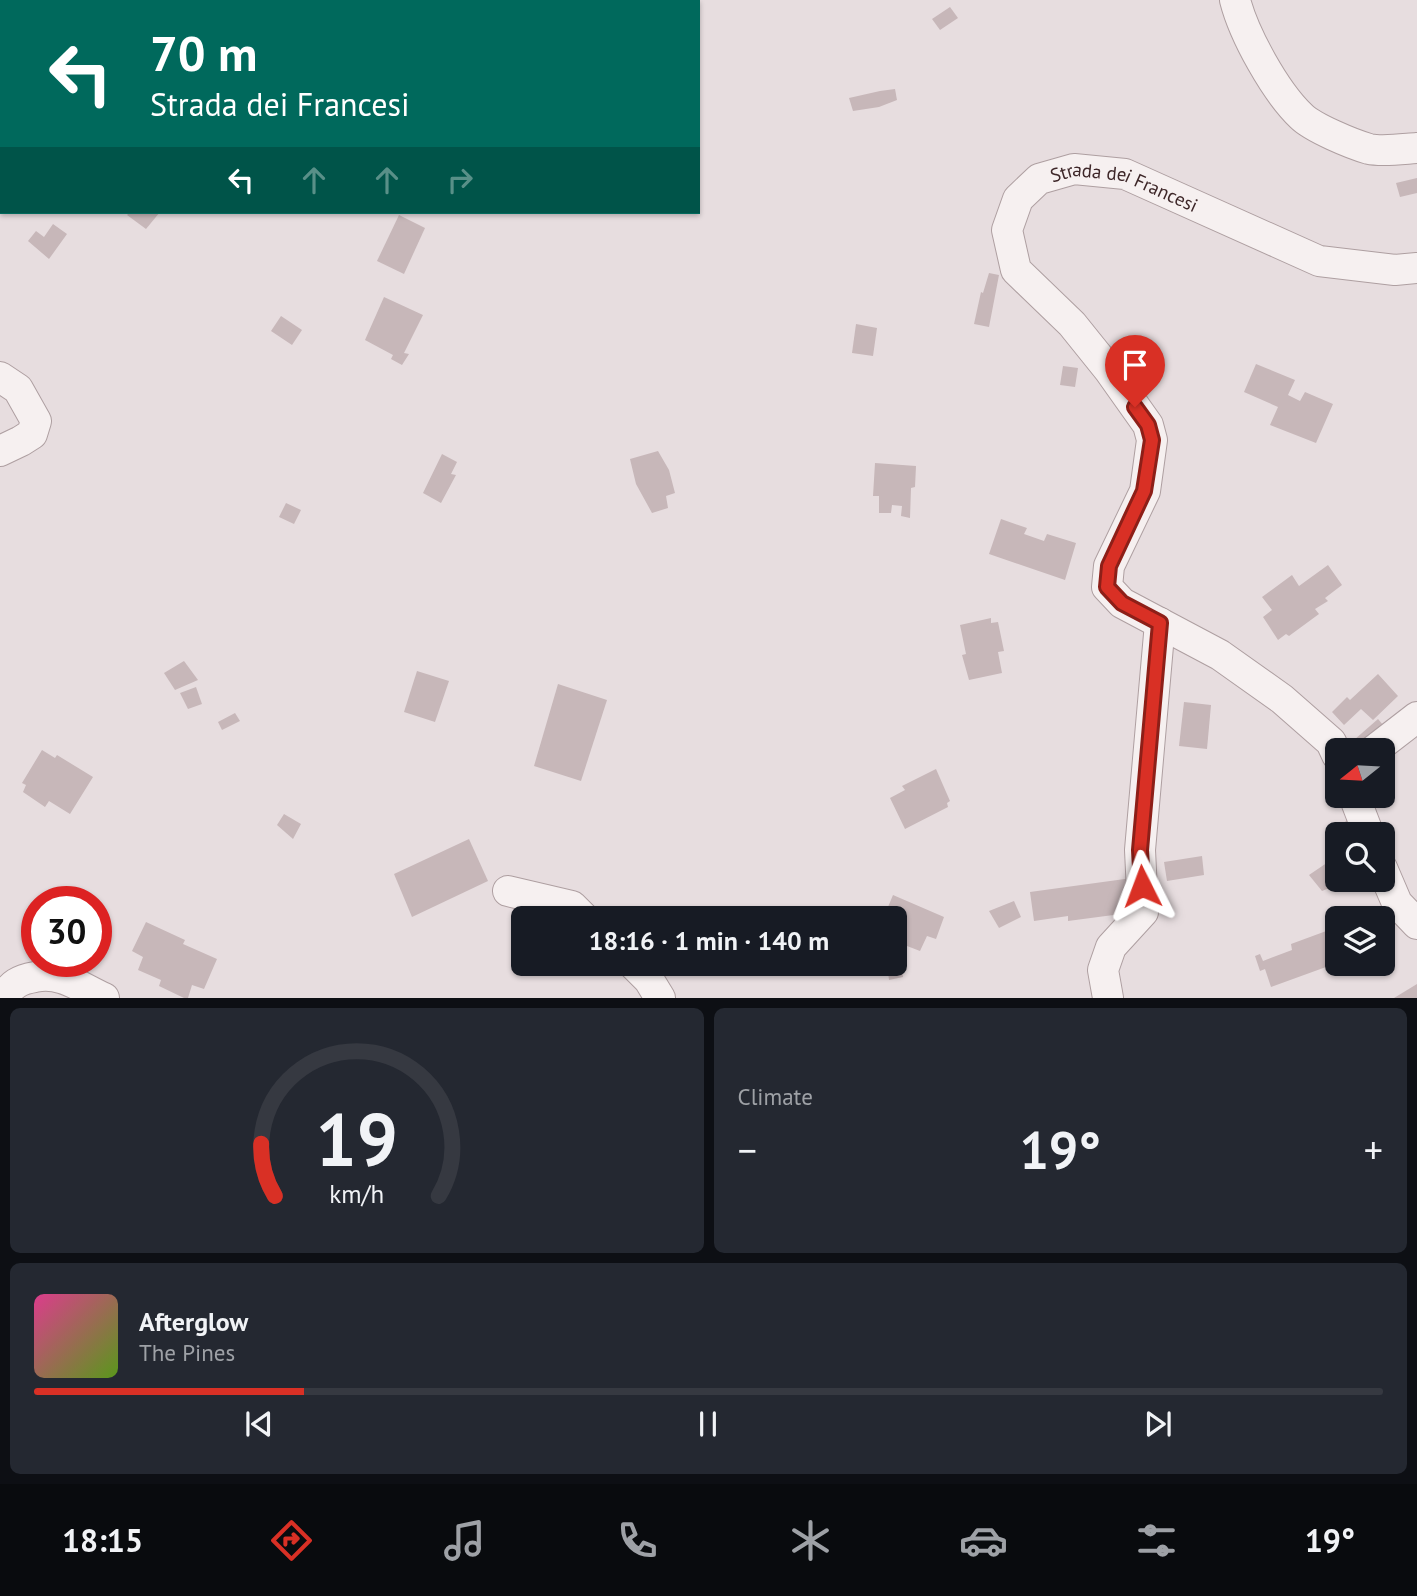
<!DOCTYPE html>
<meta charset="utf-8">
<style>
:root{--surface:#171b24;--page:#242831;--text:#f1f3f6;--muted:#9ea1a6;--line:#363941;--accent:#d93025}
body{margin:0;font-family:"PT Sans",sans-serif;background:var(--page);color:var(--text);height:100vh;display:flex;flex-direction:column;font-size:26px;white-space:nowrap}
*{box-sizing:border-box;margin:0}
p{font-size:23px;color:var(--muted)}
.icon{flex:none;width:38px;height:38px;fill:none;stroke:currentColor;stroke-width:2;stroke-linecap:round;stroke-linejoin:round}
.map{position:relative;height:998px;overflow:hidden}
.details{display:flex;flex-direction:column;gap:10px;padding:10px;background:#0d0f14;flex:1}
.details>*{flex:none}
.guide{position:absolute;left:0px;top:0px;width:700px;height:214px;box-shadow:0 2px 5px #0004;background:#00695c;color:#fff;overflow:hidden}
.needle{width:46px;rotate:252deg}
.tools{position:absolute;left:1325px;top:738px;display:grid;gap:14px}
.tools a{display:grid;place-items:center;width:70px;height:70px;border-radius:10px;background:var(--surface);box-shadow:0 2px 5px #0004;font-size:35px}
.speed{position:absolute;left:21px;top:886px;display:flex;gap:14px;font-size:35px;font-weight:700;text-align:center}
.speed>*{display:grid;place-content:center;width:91px;height:91px;border-radius:50%;background:var(--surface);box-shadow:0 2px 5px #0004;line-height:1}
.speed .limit{border:10px solid #d22;background:#fff;color:#111}
.pin{position:absolute;display:grid;place-items:center;width:60px;height:60px;color:#fff;margin:-72px -30px;border-radius:50% 50% 50% 0;rotate:-45deg;box-shadow:0 0 7px #0007}
.pin .icon{rotate:45deg}
.me{position:absolute;width:77px;margin:-38px;rotate:357deg;stroke-linejoin:round;filter:drop-shadow(0 0 5px #0008)}
.turn{display:flex;align-items:center;gap:24px;height:147px;padding:0 35px;font-size:32px}
.turn .icon{width:91px;height:91px;stroke-width:2.5}
.turn b{display:block;font-size:49px;line-height:60px}
.lanes{display:flex;align-items:center;height:66px;padding:0 35px;background:#0003;justify-content:center;gap:35px;direction:ltr}
.lanes .off{opacity:.35}
.big{font-size:52px;font-weight:800;line-height:1.1}
.details .tile{flex:1;display:flex;flex-direction:column;justify-content:center;gap:10px;min-width:0;padding:0 24px;border-radius:10px;background:var(--page)}
.details .dial{align-items:center;gap:0}
.dial svg{height:182px;overflow:visible;fill:none;stroke:var(--line);stroke-width:7;stroke-linecap:round;text-anchor:middle}
.dial text{fill:var(--text);stroke:none}
.song{display:flex;align-items:center;gap:21px}
.cover{width:84px;height:84px;border-radius:10px;background:linear-gradient(135deg,hsl(330 70% 55%),hsl(90 70% 35%))}
.played{height:7px;border-radius:4px;background:linear-gradient(90deg,var(--accent) 20%,var(--line) 20%)}
.keys{display:flex;justify-content:space-around;direction:ltr}
.heat{display:flex;justify-content:space-between;align-items:center;font-size:38px;direction:ltr}
.details .tiles{flex:1;display:grid;gap:10px;grid-template-columns:1fr 1fr}
.tile:last-child{grid-column:span 2}
.trip{position:absolute;left:511px;top:906px;width:396px;height:70px;border-radius:10px;background:var(--surface);box-shadow:0 2px 5px #0004;font-weight:800;line-height:70px;text-align:center}
.menu{display:flex;height:112px;justify-content:space-around;align-items:center;background:#090b0e;color:var(--muted)}
.menu .icon{width:49px;height:49px}
.menu .selected{color:var(--accent)}
.menu b{font-size:32px;color:var(--text)}
.map>svg:first-child{display:block}
</style>
<div class="map">
<svg width="1417" height="998" viewBox="0 0 1417 998">
<rect width="100%" height="100%" fill="#e7dddf"/>
<g fill="#c7b7b9">
<path d="M 950,7 L 958,18 L 940,30 L 932,19 Z"/>
<path d="M 895,89 L 897,100 L 879,107 L 853,111 L 849,98 L 880,91 Z"/>
<path d="M 1417,178 L 1417,193 L 1400,197 L 1396,183 Z"/>
<path d="M 130,212 L 160,212 L 146,229 L 127,215 Z"/>
<path d="M 399,215 L 425,228 L 404,274 L 377,261 Z"/>
<path d="M 53,224 L 67,234 L 49,259 L 28,241 L 36,231 L 44,237 Z"/>
<path d="M 989,273 L 999,275 L 989,327 L 974,324 L 981,292 L 983,293 Z"/>
<path d="M 384,297 L 423,315 L 404,353 L 409,354 L 402,365 L 391,359 L 393,355 L 365,340 Z"/>
<path d="M 281,316 L 302,330 L 292,345 L 271,331 Z"/>
<path d="M 856,324 L 877,328 L 873,356 L 852,353 Z"/>
<path d="M 1256,364 L 1295,380 L 1288,395 L 1300,401 L 1305,392 L 1333,404 L 1316,443 L 1270,425 L 1278,407 L 1244,392 Z"/>
<path d="M 1063,366 L 1078,368 L 1075,387 L 1060,385 Z"/>
<path d="M 658,451 L 669,470 L 675,493 L 666,496 L 668,508 L 652,513 L 636,484 L 630,459 Z"/>
<path d="M 442,454 L 457,462 L 451,474 L 456,475 L 441,503 L 423,493 Z"/>
<path d="M 875,463 L 916,466 L 915,487 L 911,488 L 910,518 L 901,516 L 902,506 L 892,505 L 891,513 L 879,513 L 879,496 L 873,496 Z"/>
<path d="M 286,503 L 301,510 L 294,524 L 279,517 Z"/>
<path d="M 1001,519 L 1027,528 L 1024,534 L 1044,541 L 1047,534 L 1076,543 L 1065,580 L 989,554 Z"/>
<path d="M 1328,565 L 1342,585 L 1325,598 L 1328,601 L 1315,609 L 1319,614 L 1289,636 L 1286,634 L 1278,640 L 1263,617 L 1272,610 L 1262,597 L 1292,575 L 1299,586 Z"/>
<path d="M 991,618 L 991,623 L 998,622 L 1004,651 L 998,652 L 1002,673 L 969,680 L 962,655 L 966,654 L 960,625 Z"/>
<path d="M 184,661 L 198,680 L 175,690 L 164,673 Z"/>
<path d="M 417,671 L 449,681 L 435,722 L 404,712 Z"/>
<path d="M 1378,674 L 1398,696 L 1373,720 L 1361,709 L 1344,725 L 1332,712 L 1347,697 L 1350,700 Z"/>
<path d="M 558,684 L 607,700 L 581,781 L 534,766 Z"/>
<path d="M 196,687 L 202,704 L 188,709 L 180,693 Z"/>
<path d="M 1184,702 L 1211,705 L 1207,749 L 1179,746 Z"/>
<path d="M 235,713 L 240,721 L 222,730 L 218,722 Z"/>
<path d="M 1378,719 L 1389,732 L 1363,751 L 1354,740 Z"/>
<path d="M 42,750 L 55,758 L 57,755 L 93,777 L 70,814 L 49,801 L 45,807 L 23,792 L 26,785 L 22,783 Z"/>
<path d="M 936,769 L 950,801 L 947,803 L 948,807 L 905,829 L 890,798 L 905,790 L 902,786 Z"/>
<path d="M 284,814 L 301,824 L 293,839 L 277,825 Z"/>
<path d="M 1347,820 L 1353,835 L 1341,835 L 1338,829 Z"/>
<path d="M 469,839 L 488,881 L 412,917 L 394,874 Z"/>
<path d="M 1202,856 L 1204,875 L 1167,881 L 1164,862 Z"/>
<path d="M 1337,856 L 1337,880 L 1349,880 L 1322,891 L 1309,875 Z"/>
<path d="M 1132,878 L 1136,912 L 1068,921 L 1068,916 L 1034,921 L 1030,892 Z"/>
<path d="M 893,895 L 944,917 L 936,939 L 927,936 L 920,951 L 894,941 L 894,919 L 883,919 Z"/>
<path d="M 1014,901 L 1021,917 L 999,928 L 989,911 Z"/>
<path d="M 1391,903 L 1398,919 L 1382,925 L 1382,919 L 1359,919 L 1358,916 Z"/>
<path d="M 146,922 L 185,940 L 183,944 L 217,959 L 204,989 L 192,985 L 188,998 L 184,998 L 159,986 L 161,980 L 138,970 L 143,957 L 132,951 Z"/>
<path d="M 1329,930 L 1337,954 L 1337,963 L 1271,987 L 1265,969 L 1260,971 L 1255,956 L 1260,954 L 1263,961 L 1292,950 L 1291,944 Z"/>
<path d="M 898,944 L 903,977 L 889,980 L 887,964 L 894,964 L 894,945 Z"/>
<path d="M 1417,984 L 1417,998 L 1394,998 Z"/>
</g>
<g fill="none" stroke-linecap="round" stroke-linejoin="round">
<g stroke="#ae9fa1" stroke-width="32">
<g id="minor">
<path d="M 1235,0 C 1244,35 1275,91 1301,116 C 1313,128 1352,144 1369,149 C 1382,152 1403,149 1417,148"/>
<path d="M 0,377 L 18,389 L 36,421 L 32,434 L 21,441 L 0,451"/>
<path d="M 1373,751 L 1417,717"/>
<path id="s1" d="M 1337,755 L 1331,742 L 1282,699 L 1220,655 L 1122,603 L 1107,587 L 1109,566 L 1145,491 L 1152,440 L 1148,425 L 1109,370 L 1072,324 L 1016,270 L 1007,230 L 1018,199 L 1039,179 L 1074,169 L 1125,174 L 1319,261 L 1395,270 L 1417,268"/>
<path d="M 1354,796 L 1369,835"/>
<path d="M 1382,868 L 1397,903 L 1417,924"/>
<path d="M 508,891 L 572,906 L 585,919"/>
<path d="M 633,964 L 649,980 L 660,998"/>
<path d="M 2,998 C 13,984 18,980 35,977 C 61,971 81,988 104,998"/>
<path d="M 1108,998 L 1103,970 L 1111,947 L 1143,912 L 1140,850 L 1160,623"/>
</g>
</g>
<use href="#minor" stroke="#f6f0f0" stroke-width="30"/>
</g>
<g fill="none" stroke-linecap="round" stroke-linejoin="round">
<g stroke="#8d1f18" stroke-width="18">
<path id="route" d="M 1135,407 L 1148,425 L 1152,440 L 1144,491 L 1109,566 L 1107,587 L 1122,603 L 1160,623 L 1140,850 L 1142,886"/>
</g>
<use href="#route" stroke="#d93025" stroke-width="12"/>
</g>
<g text-anchor="middle" dominant-baseline="central" stroke-width="7" stroke-linejoin="round" paint-order="stroke">
<g font-size="19" fill="#3e2729" stroke="#f5ecee">
<text stroke="none"><textPath href="#s1" startOffset="856">Strada dei Francesi</textPath></text>
</g>
</g>
</svg>
<div class="tools">
<a><svg class="needle" viewBox="-14 -14 28 28"><path d="M0-13l5 13h-10z" fill="#e53935"/><path d="M0 13l5-13h-10z" fill="#9ea1a6"/></svg></a>
<a><svg class="icon" aria-label="search" viewBox="0 0 24 24"><circle cx="10" cy="10" r="6"/><path d="M15 15l6 6"/></svg></a>
<a><svg class="icon" aria-label="layers" viewBox="0 0 24 24"><path d="M12 4l9 5-9 5-9-5zM3 14l9 5 9-5"/></svg></a>
</div>
<div class="speed"><div class="limit">30</div></div>
<div class="pin" style="left:1135px;top:407px;background:#d93025"><svg class="icon" aria-label="arrive" viewBox="0 0 24 24"><path d="M6 21V4h12l-3 4 3 4H6"/></svg></div>
<svg class="me" style="left:1142px;top:886px" viewBox="-20 -20 40 40"><path d="M0-17L14 15 0 8-14 15z" fill="#d93025" stroke="#fff" stroke-width="4"/></svg>
<div class="trip">18:16 · 1 min · 140 m</div>
<div class="guide">
<div class="turn"><svg class="icon" aria-label="left" viewBox="0 0 24 24"><path d="M17 20v-9H6M10 6l-5 5 5 5"/></svg><div><b>70 m</b>Strada dei Francesi</div></div>
<div class="lanes"><svg class="icon" aria-label="left" viewBox="0 0 24 24"><path d="M17 20v-9H6M10 6l-5 5 5 5"/></svg><svg class="icon off" aria-label="ahead" viewBox="0 0 24 24"><path d="M12 20V5M6 11l6-6 6 6"/></svg><svg class="icon off" aria-label="ahead" viewBox="0 0 24 24"><path d="M12 20V5M6 11l6-6 6 6"/></svg><svg class="icon off" aria-label="right" viewBox="0 0 24 24"><path d="M7 20v-9h11M14 6l5 5-5 5"/></svg></div>
</div>
</div>
<section class="details">
<div class="tiles">
<div class="tile dial"><svg viewBox="0 0 100 80">
<path d="M14 69A42 42 0 1 1 86 69"/>
<path d="M14 69A42 42 0 0 1 8 46" stroke="#d93025"/>
<text x="50" y="56" font-size="32" font-weight="700">19</text>
<text x="50" y="72" font-size="11">km/h</text>
</svg></div>
<div class="tile"><p>Climate</p>
<div class="heat"><a>−</a><b class="big">19°</b><a>+</a></div>
</div>
<div class="tile">
<div class="song"><i class="cover"></i><div><b>Afterglow</b><p>The Pines</p></div></div>
<div class="played"></div>
<div class="keys"><svg class="icon" aria-label="previous" viewBox="0 0 24 24"><path d="M18 5L8 12l10 7zM5 5v14"/></svg><svg class="icon" aria-label="pause" viewBox="0 0 24 24"><path d="M8 5v14M16 5v14"/></svg><svg class="icon" aria-label="next" viewBox="0 0 24 24"><path d="M6 5l10 7-10 7zM19 5v14"/></svg></div>
</div>
</div>
</section>
<nav class="menu">
<b>18:15</b>
<svg class="icon selected" aria-label="directions" viewBox="0 0 24 24"><path d="M12 3l9 9-9 9-9-9zM9 14v-3h6M13 9l2 2-2 2"/></svg>
<svg class="icon" aria-label="music" viewBox="0 0 24 24"><path d="M9 18V5l10-2v13"/><circle cx="6" cy="18" r="3"/><circle cx="16" cy="16" r="3"/></svg>
<svg class="icon" aria-label="phone" viewBox="0 0 24 24"><path d="M5 4h4l2 5-3 2q2 4 5 5l2-3 5 2v4C11 20 4 13 5 4z"/></svg>
<svg class="icon" aria-label="climate" viewBox="0 0 24 24"><path d="M12 3v18M4 7l16 10M4 17L20 7"/></svg>
<svg class="icon" aria-label="car" viewBox="0 0 24 24"><path d="M5 17H2v-5l4-1 3-4h7l3 4 3 1v5h-3M9 17h6M6 11h13"/><circle cx="7" cy="17" r="2"/><circle cx="17" cy="17" r="2"/></svg>
<svg class="icon" aria-label="filters" viewBox="0 0 24 24"><path d="M4 7h16M4 17h16"/><circle cx="9" cy="7" r="2"/><circle cx="15" cy="17" r="2"/></svg>
<b>19°</b>
</nav>
